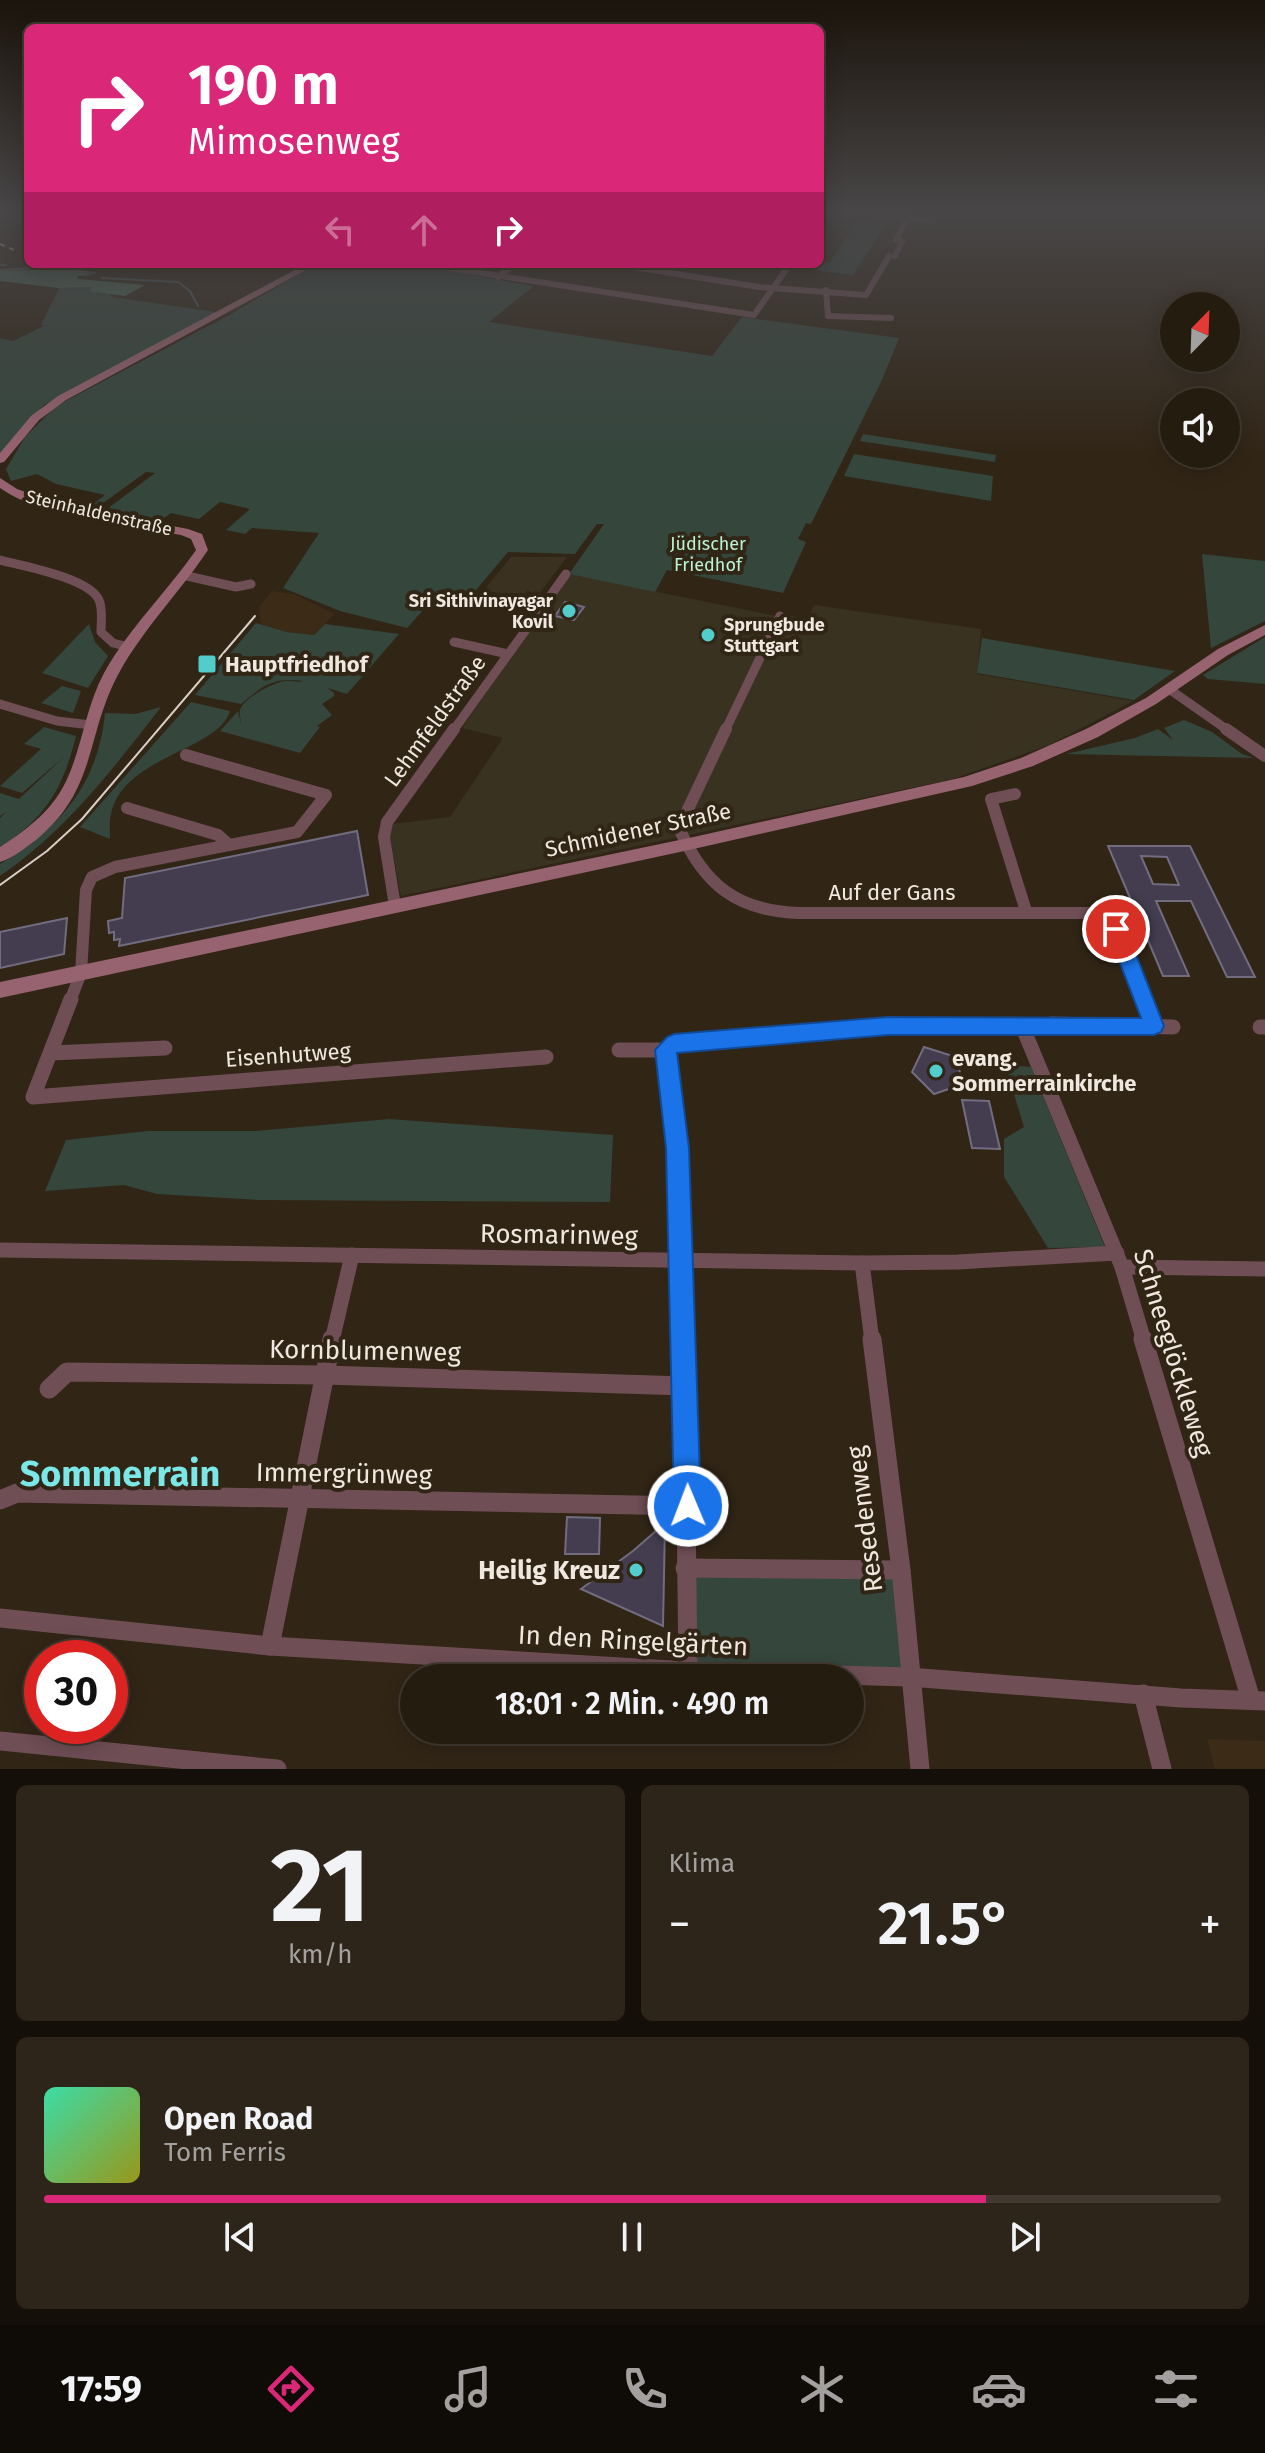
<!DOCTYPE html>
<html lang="de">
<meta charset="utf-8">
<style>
:root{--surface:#251c10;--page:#2d2519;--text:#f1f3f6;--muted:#a3a19f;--line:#423a30;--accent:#db2777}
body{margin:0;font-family:"Fira Sans",sans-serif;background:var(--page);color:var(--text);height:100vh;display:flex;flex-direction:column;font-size:30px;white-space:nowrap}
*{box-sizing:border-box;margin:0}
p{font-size:26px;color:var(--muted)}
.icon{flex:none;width:44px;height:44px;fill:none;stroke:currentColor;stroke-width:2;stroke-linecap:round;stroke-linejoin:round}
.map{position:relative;height:1769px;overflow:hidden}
.details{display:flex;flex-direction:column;gap:16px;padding:16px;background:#140f09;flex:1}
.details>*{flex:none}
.guide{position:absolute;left:24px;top:24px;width:800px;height:244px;border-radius:12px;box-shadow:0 4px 20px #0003,0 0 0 2px var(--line);background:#db2777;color:#fff;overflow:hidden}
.needle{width:52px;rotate:23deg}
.fabs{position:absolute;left:1160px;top:292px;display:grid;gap:16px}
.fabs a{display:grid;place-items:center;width:80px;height:80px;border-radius:50%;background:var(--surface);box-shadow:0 4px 20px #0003,0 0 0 2px var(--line);font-size:40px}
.speed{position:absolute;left:24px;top:1640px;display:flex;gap:16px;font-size:40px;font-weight:700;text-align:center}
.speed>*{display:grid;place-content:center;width:104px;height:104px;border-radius:50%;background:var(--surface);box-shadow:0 4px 20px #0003,0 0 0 2px var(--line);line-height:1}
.speed .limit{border:12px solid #d22;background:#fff;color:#111}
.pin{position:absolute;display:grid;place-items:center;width:68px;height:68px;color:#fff;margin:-34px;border:4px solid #fff;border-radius:50%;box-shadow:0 2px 8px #0007}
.me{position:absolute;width:88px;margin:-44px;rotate:359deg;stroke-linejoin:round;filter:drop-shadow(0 0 6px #0008)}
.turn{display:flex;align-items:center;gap:28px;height:168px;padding:0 32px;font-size:36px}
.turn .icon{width:104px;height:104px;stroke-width:2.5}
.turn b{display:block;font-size:56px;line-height:68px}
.lanes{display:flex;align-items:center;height:76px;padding:0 32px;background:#0003;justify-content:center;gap:40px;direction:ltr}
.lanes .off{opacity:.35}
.big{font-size:60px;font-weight:600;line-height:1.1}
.details .tile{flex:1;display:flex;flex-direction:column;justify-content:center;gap:12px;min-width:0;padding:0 28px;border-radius:12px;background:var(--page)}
.details .dial{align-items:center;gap:0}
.dial b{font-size:104px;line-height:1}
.song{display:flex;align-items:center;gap:24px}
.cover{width:96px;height:96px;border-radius:12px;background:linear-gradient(135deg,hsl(160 70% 55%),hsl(60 70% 35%))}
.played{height:8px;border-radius:4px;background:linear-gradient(90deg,var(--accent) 80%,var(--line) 80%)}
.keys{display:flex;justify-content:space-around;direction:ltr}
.heat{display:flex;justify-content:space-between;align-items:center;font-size:44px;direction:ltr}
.details .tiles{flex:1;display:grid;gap:16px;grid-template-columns:1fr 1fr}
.tile:last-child{grid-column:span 2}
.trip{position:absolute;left:400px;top:1664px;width:464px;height:80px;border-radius:40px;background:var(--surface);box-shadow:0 4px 20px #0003,0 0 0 2px var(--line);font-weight:600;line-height:80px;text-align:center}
.menu{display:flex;height:128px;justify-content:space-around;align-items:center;background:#0f0b06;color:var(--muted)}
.menu .icon{width:56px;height:56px}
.menu .on{color:var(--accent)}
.menu b{font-size:36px;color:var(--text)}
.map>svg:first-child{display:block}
</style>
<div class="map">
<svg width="1265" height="1769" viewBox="0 0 1265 1769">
<rect width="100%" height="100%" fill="#312516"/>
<path fill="#3a3221" d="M 569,574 L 781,617 L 783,614 L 808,619 L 814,605 L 981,629 L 977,674 L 1133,701 L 1049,745 L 953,779 L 401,896 L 390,837 L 392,824 L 450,817 L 503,738 L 462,728 Z"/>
<g fill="#3b3121">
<path d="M 511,557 L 567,557 L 539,594 L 527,591 L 522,598 L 484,590 Z"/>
<path d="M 988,682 L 1105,703 L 1081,718 L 974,762 Z"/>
</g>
<g fill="#3c2b16">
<path d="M 272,591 L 294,594 L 334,614 L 314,635 L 288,632 L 261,624 L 259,607 Z"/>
<path d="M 1207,1739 L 1265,1741 L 1265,1769 L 1215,1769 Z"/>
</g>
<g fill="#35463d">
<path d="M 859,220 L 886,224 L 853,275 L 792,267 L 794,264 L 830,262 Z"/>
<path d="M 316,264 L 409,264 L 534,286 L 489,322 L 712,356 L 742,317 L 899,338 L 881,382 L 820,506 L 811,524 L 806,523 L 798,539 L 806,542 L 783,593 L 667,570 L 655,592 L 569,574 L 604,524 L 597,524 L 575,554 L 508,552 L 471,596 L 442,589 L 407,628 L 340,611 L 283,588 L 319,533 L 252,528 L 245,534 L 226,530 L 250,509 L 220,502 L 199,519 L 171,513 L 160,521 L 107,509 L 155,473 L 146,472 L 99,506 L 92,505 L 105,495 L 56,484 L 37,474 L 11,481 L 6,469 L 25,437 L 56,406 L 224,318 Z"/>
<path d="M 93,287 L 109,292 L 112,297 L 223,313 L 44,405 L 0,454 L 0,338 L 13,341 L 44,326 L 41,325 L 59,288 Z"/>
<path d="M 863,434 L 996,455 L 995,462 L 860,441 Z"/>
<path d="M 854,454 L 993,476 L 991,501 L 844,476 Z"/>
<path d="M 1202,554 L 1265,561 L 1265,621 L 1211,648 Z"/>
<path d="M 256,623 L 287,632 L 314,635 L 325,624 L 399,634 L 347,694 L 328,688 L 334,693 L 334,696 L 322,704 L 332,715 L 317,726 L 320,727 L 300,753 L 220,731 L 238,711 L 241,724 C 241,719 239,715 240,710 C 242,699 274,682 285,681 C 292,680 297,683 303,681 C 273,677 264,685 241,704 L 195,695 Z"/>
<path d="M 89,624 L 95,642 L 108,656 L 88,688 L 42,673 Z"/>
<path d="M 1265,637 L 1265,684 L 1208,679 L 1203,675 Z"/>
<path d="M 982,638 L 1175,671 L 1134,700 L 977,673 Z"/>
<path d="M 62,686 L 81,691 L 73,713 L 41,703 Z"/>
<path d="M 191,702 L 230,711 C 218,751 123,756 111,814 C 109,822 110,831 110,839 L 80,827 Z"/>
<path d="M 161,707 C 112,770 66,831 0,876 L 0,864 C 60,828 98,785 105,713 L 135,714 Z"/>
<path d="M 1184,720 L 1212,732 L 1242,754 L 1254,758 L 1066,754 L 1135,738 L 1158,729 L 1173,740 L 1164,728 Z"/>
<path d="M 44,727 L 76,736 C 63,788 46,818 0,847 L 0,818 L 6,812 L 0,816 L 0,793 L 19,799 L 65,756 L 22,793 L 0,786 L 41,749 L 24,744 Z"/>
<path d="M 1005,1065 L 1031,1067 L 1105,1247 L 1048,1248 L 1004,1177 L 1004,1139 L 1024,1127 Z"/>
<path d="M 389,1119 L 613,1135 L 610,1202 L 259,1200 L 157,1194 L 124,1185 L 45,1191 L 66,1140 L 148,1131 L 256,1131 Z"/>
<path d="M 685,1568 L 901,1570 L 909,1677 L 688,1671 Z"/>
</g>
<path fill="#4a6758" d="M 70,269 L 94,275 L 77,276 L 79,279 L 145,285 L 125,296 L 90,291 L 92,287 L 59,288 L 0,281 L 0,271 Z"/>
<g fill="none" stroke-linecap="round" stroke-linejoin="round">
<g stroke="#495658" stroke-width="2">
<path d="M 0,265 L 6,265"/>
<path d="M 0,270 L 50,267 L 95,273"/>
<path d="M 102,278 L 178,282 L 190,291 L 198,306"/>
</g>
</g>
<g fill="#433d4f" stroke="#726c80" stroke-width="2" fill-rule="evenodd">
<path d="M 565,602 L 584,607 L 574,620 L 555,616 Z"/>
<path d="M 357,831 L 368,895 L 119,946 L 120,939 L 114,940 L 114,932 L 109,933 L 108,921 L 122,918 L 125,878 Z"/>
<path d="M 1108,846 L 1190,846 L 1255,977 L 1227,977 L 1191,901 L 1156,901 L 1189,976 L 1163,976 ZM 1141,856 L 1167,857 L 1179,885 L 1153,884 Z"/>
<path d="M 67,918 L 64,954 L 0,968 L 0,932 Z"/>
<path d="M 924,1047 L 956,1057 L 963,1084 L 934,1094 L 912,1072 Z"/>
<path d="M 962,1100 L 989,1101 L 1000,1149 L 972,1148 Z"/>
<path d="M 567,1517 L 600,1518 L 599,1554 L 565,1554 Z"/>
<path d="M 665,1523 L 663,1626 L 581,1589 L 633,1551 Z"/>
</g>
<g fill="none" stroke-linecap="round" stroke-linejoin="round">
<g stroke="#6f4e56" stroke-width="6">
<path d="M 843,211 L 933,221"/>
<path d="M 820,222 L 828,211"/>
<path d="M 895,256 L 902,241 L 896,240 L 907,219 L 904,213"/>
<path d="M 422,264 L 754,315 L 790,264"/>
<path d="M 614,264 L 759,287 L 866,295 L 889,256"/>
<path d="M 498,277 L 515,264"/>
<path d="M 826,290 L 828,316 L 891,318"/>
</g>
<g stroke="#6f4e56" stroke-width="9">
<path d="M 0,560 C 23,566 89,578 99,600 C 103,609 101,622 101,632 L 113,643 L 129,647"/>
<path d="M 187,576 L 236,587 L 251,584"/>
<path d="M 454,642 L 508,654"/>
<path d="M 1169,689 L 1229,731"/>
<path d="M 0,704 L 57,721 L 91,725"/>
<path d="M 453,731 L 566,574"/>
<path d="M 725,731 L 780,616"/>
</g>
<g stroke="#6f4e56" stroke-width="12">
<path d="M 726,729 L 679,828 C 704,885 737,911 799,913 L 1124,913"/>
<path d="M 1226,729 L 1265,756"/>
<path d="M 1015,794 L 991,799 L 1026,911"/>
<path d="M 127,808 L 218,835 L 229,845"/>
<path d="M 395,906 L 384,837 L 387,822 L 454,729"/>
<path d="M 1116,929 L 1144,1001"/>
<path d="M 70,1001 L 81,973 L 86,890 L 92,877 L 115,867 L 297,832 L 326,795 L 186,755"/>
</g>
<g stroke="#6f4e56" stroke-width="15">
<path d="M 71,999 L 33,1097 L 546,1057"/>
<path d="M 1143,999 L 1154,1026"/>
<path d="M 1260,1027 L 1265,1027"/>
<path d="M 1023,1028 L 1122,1267 L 1144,1341"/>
<path d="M 619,1050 L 666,1050 L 674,1043 L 888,1026 L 1023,1028 L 1053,1024 L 1173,1027"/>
<path d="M 666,1050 L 679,1205 L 684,1341"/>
<path d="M 51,1053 L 165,1048"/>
<path d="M 0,1250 L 862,1263 L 958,1262 L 1117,1253"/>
<path d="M 862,1263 L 872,1341"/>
<path d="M 1122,1267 L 1265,1269"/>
<path d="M 332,1341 L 352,1255"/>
</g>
<g stroke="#6f4e56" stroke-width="19">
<path d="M 684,1339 L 688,1671"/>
<path d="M 872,1339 L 901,1570 L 920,1769"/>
<path d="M 1143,1339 L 1251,1700"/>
<path d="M 49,1389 L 67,1372 L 324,1375 L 686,1386"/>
<path d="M 0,1500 L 17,1493 L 688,1506"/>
<path d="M 685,1568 L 901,1570"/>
<path d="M 0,1618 L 270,1646 L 688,1671 L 909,1677 L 1181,1698 L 1265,1701"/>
<path d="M 270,1646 L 332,1339"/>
<path d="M 1143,1694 L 1162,1769"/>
<path d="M 0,1741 L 277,1769"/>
</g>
<g fill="#976370" fill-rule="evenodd">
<path d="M 306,264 L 317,264 L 66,400 L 39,420 L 4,462 L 0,463 L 0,453 L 31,416 L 58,396 Z"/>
<path d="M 0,478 L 17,489 L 62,505 L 188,529 L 202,534 L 208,550 C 180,592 143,629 119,673 C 85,735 98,789 36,840 C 25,848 13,858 0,862 L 0,847 C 23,832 48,814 62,789 C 82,753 84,710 104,673 C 129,628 167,592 196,550 L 191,539 L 181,535 C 129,526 42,518 0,488 Z"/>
<path d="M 1265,625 L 1265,635 L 1228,655 L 1156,704 L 1098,737 L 1033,766 L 972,786 L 689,850 L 0,998 L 0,982 L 689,838 L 964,777 L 1021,758 L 1086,729 L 1146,698 L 1218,649 Z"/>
</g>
<path stroke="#d8cfc6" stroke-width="2" d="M 0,885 L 47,851 L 82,819 L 255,616"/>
<path stroke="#d8cfc6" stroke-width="2" stroke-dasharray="5 5" stroke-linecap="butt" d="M 0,244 L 14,250"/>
</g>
<linearGradient id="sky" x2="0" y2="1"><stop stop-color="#1b140c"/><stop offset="0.46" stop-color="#484647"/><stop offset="1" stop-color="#484647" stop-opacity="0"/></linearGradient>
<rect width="1265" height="458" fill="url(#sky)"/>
<path fill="#1a73e8" stroke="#114b97" stroke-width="2" d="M 1116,922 L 1123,924 L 1126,929 L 1164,1026 L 1161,1032 L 1154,1035 L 888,1035 L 677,1053 L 689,1148 L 701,1506 L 697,1516 L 688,1520 L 678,1516 L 674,1506 L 666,1148 L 655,1050 L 667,1037 L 674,1034 L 888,1017 L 1141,1018 L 1107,929 L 1110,924 Z"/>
<g fill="#52cdcc" stroke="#312516" stroke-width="3">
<circle cx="569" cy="611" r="8"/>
<circle cx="708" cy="635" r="8"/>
<rect x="197" y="654" width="20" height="20" rx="4"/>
<circle cx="936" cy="1071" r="8"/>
<circle cx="636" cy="1570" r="8"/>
</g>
<g text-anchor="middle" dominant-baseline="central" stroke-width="8" stroke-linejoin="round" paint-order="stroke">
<g font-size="18" fill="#f0e8df" stroke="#312516">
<text transform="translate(99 513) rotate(13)">Steinhaldenstraße</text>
</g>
<g font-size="18" fill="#b9f2d5" stroke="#312516">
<text x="708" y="544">Jüdischer<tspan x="708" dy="21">Friedhof</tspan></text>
</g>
<g font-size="18" font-weight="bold" fill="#f0e8df" stroke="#312516" text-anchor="end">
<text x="553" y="601">Sri Sithivinayagar<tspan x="553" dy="21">Kovil</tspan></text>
<text x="724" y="625" text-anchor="start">Sprungbude<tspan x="724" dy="21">Stuttgart</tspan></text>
</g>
<g font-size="22" font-weight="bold" fill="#f0e8df" stroke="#312516" text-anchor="start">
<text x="225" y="664">Hauptfriedhof</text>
<text x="952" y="1058">evang.<tspan x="952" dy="25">Sommerrainkirche</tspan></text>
</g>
<g font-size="22" fill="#f0e8df" stroke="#312516">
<text transform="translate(435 721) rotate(-54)">Lehmfeldstraße</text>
<text transform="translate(638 830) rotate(-12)">Schmidener Straße</text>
<text x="892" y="892">Auf der Gans</text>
<text transform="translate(288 1055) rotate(-4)">Eisenhutweg</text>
</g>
<g font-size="26" fill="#f0e8df" stroke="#312516">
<text transform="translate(559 1235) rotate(1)">Rosmarinweg</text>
<text transform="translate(365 1351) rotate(1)">Kornblumenweg</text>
<text transform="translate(1173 1353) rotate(73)">Schneeglöckleweg</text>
<text transform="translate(344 1474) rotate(1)">Immergrünweg</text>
<text transform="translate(865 1519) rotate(-97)">Resedenweg</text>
<text transform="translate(633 1641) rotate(3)">In den Ringelgärten</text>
</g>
<g font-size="26" font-weight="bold" fill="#f0e8df" stroke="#312516" text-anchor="end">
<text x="620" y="1570">Heilig Kreuz</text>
</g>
<g font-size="36" font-weight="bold" fill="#7be7e6" stroke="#312516">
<text x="120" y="1474">Sommerrain</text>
</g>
</g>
</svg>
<div class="fabs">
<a><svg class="needle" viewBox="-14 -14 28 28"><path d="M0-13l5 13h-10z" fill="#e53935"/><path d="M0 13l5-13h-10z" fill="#a3a19f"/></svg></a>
<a><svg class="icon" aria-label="sound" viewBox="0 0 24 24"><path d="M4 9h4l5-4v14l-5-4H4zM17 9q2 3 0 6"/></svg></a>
</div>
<div class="speed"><div class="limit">30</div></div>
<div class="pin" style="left:1116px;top:929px;background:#d93025"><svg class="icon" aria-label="arrive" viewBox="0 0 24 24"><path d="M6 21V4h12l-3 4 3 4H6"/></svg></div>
<svg class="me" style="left:688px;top:1506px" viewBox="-20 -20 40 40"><circle r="17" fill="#1a73e8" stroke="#fff" stroke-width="3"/><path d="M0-11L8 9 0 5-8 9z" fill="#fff"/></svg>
<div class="trip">18:01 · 2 Min. · 490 m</div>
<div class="guide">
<div class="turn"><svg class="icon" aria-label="right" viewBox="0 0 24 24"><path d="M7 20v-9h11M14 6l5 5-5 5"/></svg><div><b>190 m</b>Mimosenweg</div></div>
<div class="lanes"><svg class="icon off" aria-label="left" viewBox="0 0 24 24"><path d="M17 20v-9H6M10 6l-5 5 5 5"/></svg><svg class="icon off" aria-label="ahead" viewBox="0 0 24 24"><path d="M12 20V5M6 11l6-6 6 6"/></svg><svg class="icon" aria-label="right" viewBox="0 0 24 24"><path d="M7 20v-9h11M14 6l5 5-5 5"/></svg></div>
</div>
</div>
<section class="details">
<div class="tiles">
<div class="tile dial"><b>21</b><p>km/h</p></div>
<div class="tile"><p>Klima</p>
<div class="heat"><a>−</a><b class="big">21.5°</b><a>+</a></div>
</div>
<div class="tile">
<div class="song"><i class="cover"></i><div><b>Open Road</b><p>Tom Ferris</p></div></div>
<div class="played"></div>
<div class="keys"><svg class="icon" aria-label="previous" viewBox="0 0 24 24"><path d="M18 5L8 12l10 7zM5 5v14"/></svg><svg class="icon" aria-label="pause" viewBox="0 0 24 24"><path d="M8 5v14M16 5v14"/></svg><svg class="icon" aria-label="next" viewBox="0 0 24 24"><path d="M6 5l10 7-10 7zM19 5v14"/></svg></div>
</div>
</div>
</section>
<nav class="menu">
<b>17:59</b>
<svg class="icon on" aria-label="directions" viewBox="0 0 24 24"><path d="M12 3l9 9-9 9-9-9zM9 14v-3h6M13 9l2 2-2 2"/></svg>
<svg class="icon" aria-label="music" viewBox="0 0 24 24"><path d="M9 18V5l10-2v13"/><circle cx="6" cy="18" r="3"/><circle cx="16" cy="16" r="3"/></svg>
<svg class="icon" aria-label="phone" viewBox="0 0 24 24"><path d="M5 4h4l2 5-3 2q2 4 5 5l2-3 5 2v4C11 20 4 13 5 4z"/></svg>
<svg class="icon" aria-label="climate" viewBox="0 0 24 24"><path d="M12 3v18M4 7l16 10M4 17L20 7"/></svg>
<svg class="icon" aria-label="car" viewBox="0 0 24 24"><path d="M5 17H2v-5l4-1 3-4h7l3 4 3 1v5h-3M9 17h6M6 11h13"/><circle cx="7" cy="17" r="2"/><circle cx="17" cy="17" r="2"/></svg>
<svg class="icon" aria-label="filters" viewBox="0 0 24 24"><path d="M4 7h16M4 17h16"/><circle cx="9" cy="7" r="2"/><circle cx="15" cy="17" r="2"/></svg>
</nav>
